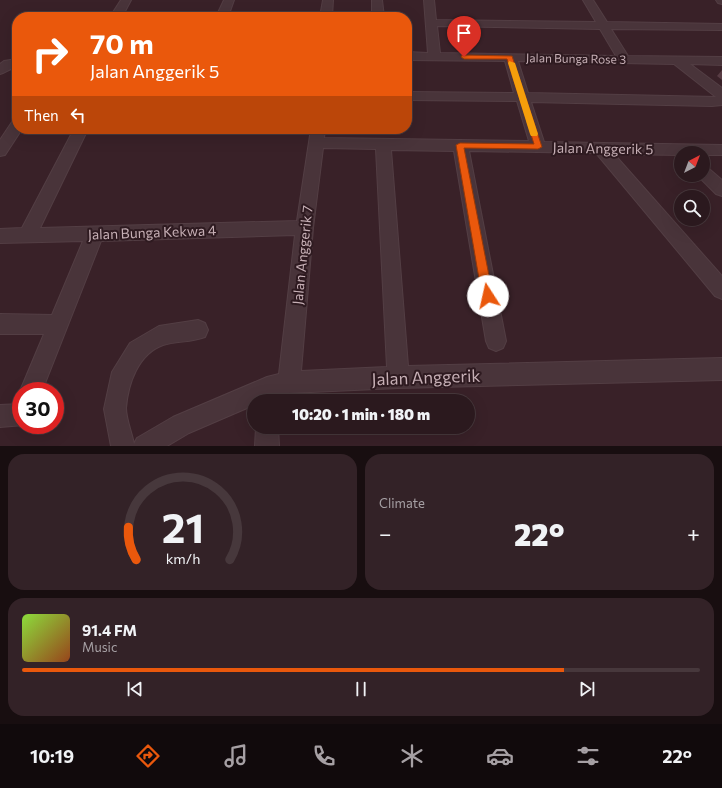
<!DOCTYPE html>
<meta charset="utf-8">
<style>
:root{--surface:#2b191e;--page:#332227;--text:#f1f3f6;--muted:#a6a0a4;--line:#47383c;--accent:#ea580c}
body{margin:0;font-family:Commissioner,sans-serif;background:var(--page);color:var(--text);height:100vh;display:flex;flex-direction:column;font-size:15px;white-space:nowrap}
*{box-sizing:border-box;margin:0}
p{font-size:13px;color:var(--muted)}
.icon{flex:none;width:22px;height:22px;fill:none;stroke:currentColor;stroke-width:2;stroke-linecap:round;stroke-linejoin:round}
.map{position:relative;height:446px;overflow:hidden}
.side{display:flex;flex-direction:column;gap:8px;padding:8px;background:#180e10;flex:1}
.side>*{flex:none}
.banner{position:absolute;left:12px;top:12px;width:400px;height:122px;border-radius:16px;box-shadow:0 4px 16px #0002,0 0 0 1px var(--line);background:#ea580c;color:#fff;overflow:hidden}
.needle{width:26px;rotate:42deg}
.tools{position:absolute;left:674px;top:146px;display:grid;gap:8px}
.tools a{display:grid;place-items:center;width:36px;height:36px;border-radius:50%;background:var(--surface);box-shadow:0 4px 16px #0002,0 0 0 1px var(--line);font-size:20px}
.speed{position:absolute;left:12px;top:382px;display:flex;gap:8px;font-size:20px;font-weight:700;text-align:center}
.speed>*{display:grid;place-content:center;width:52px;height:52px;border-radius:50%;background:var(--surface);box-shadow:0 4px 16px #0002,0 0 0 1px var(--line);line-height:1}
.speed .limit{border:6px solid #d22;background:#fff;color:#111}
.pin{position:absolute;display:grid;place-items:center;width:34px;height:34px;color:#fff;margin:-41px -17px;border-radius:50% 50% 50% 0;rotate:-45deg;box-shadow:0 0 4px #0007}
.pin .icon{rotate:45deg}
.me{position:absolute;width:44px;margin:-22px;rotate:350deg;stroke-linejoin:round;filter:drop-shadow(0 0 3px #0008)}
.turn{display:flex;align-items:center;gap:14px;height:84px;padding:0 12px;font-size:18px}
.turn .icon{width:52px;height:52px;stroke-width:2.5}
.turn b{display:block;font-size:28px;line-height:34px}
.then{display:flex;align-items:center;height:38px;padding:0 12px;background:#0003;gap:8px;font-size:15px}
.big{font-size:30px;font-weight:800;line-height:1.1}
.side .card{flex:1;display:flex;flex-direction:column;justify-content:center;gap:6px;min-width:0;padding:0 14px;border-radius:16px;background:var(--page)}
.side .dial{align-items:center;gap:0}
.dial svg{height:104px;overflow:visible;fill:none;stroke:var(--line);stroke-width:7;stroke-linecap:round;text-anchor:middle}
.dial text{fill:var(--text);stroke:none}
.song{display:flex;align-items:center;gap:12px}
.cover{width:48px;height:48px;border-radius:6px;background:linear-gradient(135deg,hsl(90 70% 55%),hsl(20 70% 35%))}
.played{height:4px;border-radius:2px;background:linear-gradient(90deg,var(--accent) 80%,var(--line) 80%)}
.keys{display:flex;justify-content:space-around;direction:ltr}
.heat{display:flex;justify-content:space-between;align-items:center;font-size:22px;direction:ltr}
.side .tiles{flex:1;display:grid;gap:8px;grid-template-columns:1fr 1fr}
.card:last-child{grid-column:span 2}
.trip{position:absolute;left:247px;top:394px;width:228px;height:40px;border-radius:20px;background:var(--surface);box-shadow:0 4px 16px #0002,0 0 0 1px var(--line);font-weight:800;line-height:40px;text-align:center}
.menu{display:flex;height:64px;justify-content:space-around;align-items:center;background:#110a0c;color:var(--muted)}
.menu .icon{width:28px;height:28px}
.menu .current{color:var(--accent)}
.menu b{font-size:18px;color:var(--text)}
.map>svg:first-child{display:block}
</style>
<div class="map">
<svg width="722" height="446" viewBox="0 0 722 446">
<rect width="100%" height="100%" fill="#392128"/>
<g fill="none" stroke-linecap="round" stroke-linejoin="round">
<g stroke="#533e44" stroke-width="2">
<g id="minor">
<path d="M 121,0 L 131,0 L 122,17 L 110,17 Z"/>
<path d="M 224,0 L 234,0 L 228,17 L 216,17 Z"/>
<path d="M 323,0 L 333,0 L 332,17 L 320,17 Z"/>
<path d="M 372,0 L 382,0 L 384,17 L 372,17 Z"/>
<path d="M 424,0 L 434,0 L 436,20 L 596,22 L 583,0 L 593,0 L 607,22 L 722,24 L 722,30 L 611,29 L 628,56 L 722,57 L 722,65 L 690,64 L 722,88 L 722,105 L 712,106 L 531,102 L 544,142 L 722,145 L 722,155 L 703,155 L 703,153 L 681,153 L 681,155 L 614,154 L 722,276 L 722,299 L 715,296 L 596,153 L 469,151 L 506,341 L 503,348 L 496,351 L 489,348 L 486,341 L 454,151 L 391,150 L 408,366 L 722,358 L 722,380 L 398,388 L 289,393 L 262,401 L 254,401 L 254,405 L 189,433 L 167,446 L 111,446 L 104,409 L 112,372 L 130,343 L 159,326 L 198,320 L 205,323 L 208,330 L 205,337 C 192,342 177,341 163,345 C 138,354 128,384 126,408 C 126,419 132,433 134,444 L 137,438 L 173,417 L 267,377 L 279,374 L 295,235 L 101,241 L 42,391 L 21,391 L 21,393 L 20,391 L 44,334 L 0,334 L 0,314 L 52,315 L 83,241 L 0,243 L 0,229 L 22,228 L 74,129 L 88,129 L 40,228 L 297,221 L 311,129 L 325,129 L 324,138 L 529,141 L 517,101 L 407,100 L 407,92 L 514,93 L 505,61 L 407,60 L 407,52 L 428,53 ZM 437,26 L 600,29 L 616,56 L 440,53 ZM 518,61 L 674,64 L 716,97 L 528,93 ZM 323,148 L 376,149 L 387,367 L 301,371 L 313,228 Z"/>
<path d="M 716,0 L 722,0 L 722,4 L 718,3 Z"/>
<path d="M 17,59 L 17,67 C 10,68 7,72 0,74 L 0,64 L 4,61 Z"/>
<path d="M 17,121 L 17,129 L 22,129 L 5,155 L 0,156 L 0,140 L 12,122 Z"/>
<path d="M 703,166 L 708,168 L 722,180 L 722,196 L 716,194 L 697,175 L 703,175 Z"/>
<path d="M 21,404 L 21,425 L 24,425 L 0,427 L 0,405 Z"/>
<path d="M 256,427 L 278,427 L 279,446 L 255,446 Z"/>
</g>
</g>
<use href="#minor" fill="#49343a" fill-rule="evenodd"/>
</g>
<path fill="#583c44" d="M 722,70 L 722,80 L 717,76 Z"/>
<path fill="#ea580c" stroke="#983908" d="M 462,55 L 512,56 L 542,147 L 538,149 L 464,148 L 493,296 L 491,299 L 488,301 L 484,299 L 482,296 L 456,145 L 460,143 L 534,144 L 507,59 L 464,59 L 461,57 Z"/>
<path fill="#f59e0b" d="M 509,61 L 515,63 L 538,134 L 537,136 L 531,136 L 530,134 L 508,63 Z"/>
<g text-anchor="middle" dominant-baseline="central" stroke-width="4" stroke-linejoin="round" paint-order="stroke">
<g font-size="12" fill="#c6afb5" stroke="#2e1a20">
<text transform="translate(576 58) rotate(1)">Jalan Bunga Rose 3</text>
</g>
<g font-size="14" fill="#c6afb5" stroke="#2e1a20">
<text transform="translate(603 148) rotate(1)">Jalan Anggerik 5</text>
<text transform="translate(152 232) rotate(-2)">Jalan Bunga Kekwa 4</text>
<text transform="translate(302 255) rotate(-84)">Jalan Anggerik 7</text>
</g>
<g font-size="17" fill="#c6afb5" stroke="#2e1a20">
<text transform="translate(426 377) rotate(-2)">Jalan Anggerik</text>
</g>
</g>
</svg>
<div class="tools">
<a><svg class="needle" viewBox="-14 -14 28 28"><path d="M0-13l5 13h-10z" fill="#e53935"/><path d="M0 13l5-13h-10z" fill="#a6a0a4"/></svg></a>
<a><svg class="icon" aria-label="search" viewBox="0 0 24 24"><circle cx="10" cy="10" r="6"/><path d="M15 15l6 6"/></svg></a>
</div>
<div class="speed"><div class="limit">30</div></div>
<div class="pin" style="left:464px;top:57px;background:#d93025"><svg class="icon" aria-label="arrive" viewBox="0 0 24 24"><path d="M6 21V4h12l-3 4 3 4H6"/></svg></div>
<svg class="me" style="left:488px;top:296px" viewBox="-20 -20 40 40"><circle r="19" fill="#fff"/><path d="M0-13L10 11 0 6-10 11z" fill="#ea580c"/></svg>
<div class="trip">10:20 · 1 min · 180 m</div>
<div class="banner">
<div class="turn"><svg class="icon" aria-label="right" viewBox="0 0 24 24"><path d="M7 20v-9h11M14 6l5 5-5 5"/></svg><div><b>70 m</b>Jalan Anggerik 5</div></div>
<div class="then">Then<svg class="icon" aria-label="left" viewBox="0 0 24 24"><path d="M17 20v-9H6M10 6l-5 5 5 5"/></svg></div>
</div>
</div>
<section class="side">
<div class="tiles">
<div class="card dial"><svg viewBox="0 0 100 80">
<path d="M14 69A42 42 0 1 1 86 69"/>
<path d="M14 69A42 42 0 0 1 8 44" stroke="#ea580c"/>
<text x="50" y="56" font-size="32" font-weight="700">21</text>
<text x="50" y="72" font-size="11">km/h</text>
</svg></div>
<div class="card"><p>Climate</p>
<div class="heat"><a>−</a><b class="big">22°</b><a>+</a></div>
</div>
<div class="card">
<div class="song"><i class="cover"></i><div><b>91.4 FM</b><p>Music</p></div></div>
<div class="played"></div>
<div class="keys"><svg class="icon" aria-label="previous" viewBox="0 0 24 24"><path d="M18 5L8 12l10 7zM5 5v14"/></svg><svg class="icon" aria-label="pause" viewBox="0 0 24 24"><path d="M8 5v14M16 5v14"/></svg><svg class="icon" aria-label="next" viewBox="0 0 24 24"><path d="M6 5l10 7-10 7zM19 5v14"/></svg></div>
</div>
</div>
</section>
<nav class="menu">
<b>10:19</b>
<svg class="icon current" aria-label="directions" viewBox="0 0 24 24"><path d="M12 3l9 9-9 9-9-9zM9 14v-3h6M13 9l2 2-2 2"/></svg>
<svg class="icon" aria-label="music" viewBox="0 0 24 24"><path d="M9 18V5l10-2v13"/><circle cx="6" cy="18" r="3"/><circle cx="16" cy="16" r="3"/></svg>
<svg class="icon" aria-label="phone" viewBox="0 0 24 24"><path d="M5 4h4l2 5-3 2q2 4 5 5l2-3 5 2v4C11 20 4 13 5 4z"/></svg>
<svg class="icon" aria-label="climate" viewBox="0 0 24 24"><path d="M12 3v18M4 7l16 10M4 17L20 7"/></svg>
<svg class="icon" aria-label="car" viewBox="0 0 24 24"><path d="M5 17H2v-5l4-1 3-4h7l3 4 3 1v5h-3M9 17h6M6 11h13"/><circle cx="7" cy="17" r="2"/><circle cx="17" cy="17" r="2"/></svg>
<svg class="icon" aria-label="filters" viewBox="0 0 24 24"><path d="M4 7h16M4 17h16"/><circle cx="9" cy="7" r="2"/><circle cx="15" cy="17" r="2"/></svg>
<b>22°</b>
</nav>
